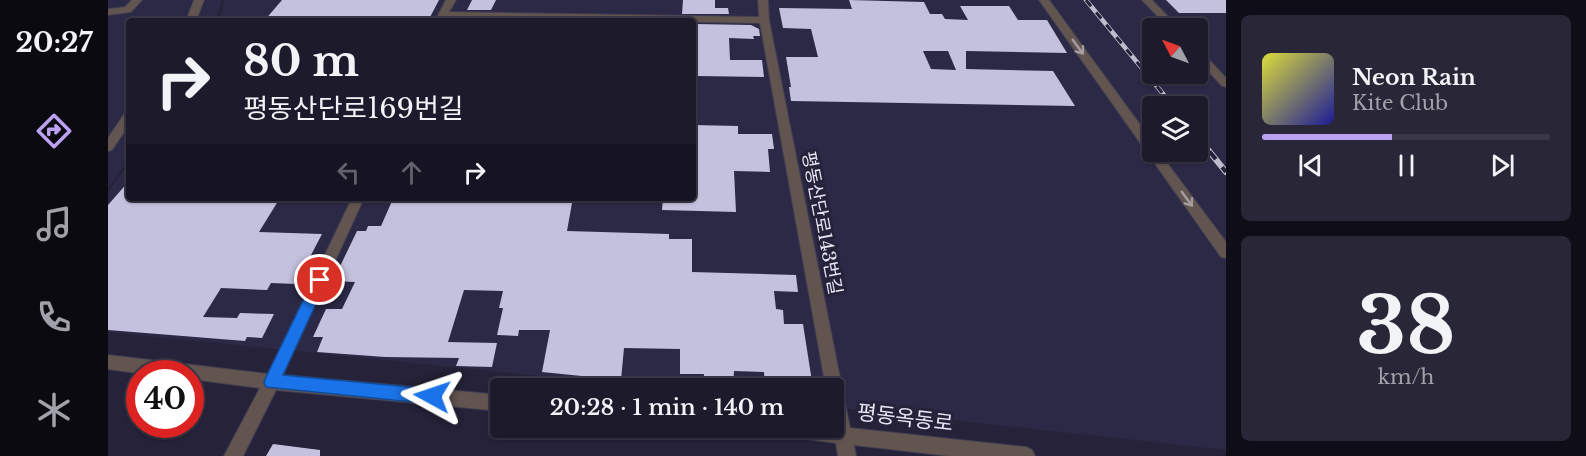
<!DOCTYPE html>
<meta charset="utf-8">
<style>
:root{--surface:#1c1a2b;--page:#292737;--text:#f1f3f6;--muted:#a0a1a9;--line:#3a3847;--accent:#bca0f2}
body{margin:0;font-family:"Libre Baskerville","Noto Sans KR",serif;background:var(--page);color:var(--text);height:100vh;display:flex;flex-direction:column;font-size:22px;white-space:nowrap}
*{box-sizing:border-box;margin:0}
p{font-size:20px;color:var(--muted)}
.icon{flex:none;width:33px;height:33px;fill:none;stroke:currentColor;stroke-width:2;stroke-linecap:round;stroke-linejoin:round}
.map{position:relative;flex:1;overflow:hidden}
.drawer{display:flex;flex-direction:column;gap:15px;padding:15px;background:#0f0e18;width:360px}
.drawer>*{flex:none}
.banner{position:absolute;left:18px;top:18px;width:570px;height:183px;border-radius:6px;box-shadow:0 2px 4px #0004,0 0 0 2px var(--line);background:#1c1a2b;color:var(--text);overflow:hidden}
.needle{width:39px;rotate:311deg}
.buttons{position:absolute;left:1034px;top:18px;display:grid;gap:12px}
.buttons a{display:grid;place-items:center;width:66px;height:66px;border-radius:6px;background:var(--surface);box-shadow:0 2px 4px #0004,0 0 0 2px var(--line);font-size:30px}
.speed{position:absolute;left:18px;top:360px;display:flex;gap:12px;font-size:30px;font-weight:700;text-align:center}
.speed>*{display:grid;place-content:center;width:78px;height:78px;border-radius:50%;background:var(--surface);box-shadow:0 2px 4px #0004,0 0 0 2px var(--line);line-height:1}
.speed .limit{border:9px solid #d22;background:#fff;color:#111}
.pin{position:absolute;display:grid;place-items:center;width:51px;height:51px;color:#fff;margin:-26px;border:3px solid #fff;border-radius:50%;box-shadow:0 2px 6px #0007}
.me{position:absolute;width:66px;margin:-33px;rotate:275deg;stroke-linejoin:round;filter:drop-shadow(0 0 4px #0008)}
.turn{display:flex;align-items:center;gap:21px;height:126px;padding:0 18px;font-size:27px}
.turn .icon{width:78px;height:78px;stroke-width:2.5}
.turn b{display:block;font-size:42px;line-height:51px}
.lanes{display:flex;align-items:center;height:57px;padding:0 18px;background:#0003;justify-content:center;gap:30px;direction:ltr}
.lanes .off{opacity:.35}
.drawer .tile{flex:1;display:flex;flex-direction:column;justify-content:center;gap:9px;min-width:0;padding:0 21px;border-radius:9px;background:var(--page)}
.drawer .dial{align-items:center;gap:0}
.dial b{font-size:78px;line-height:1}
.song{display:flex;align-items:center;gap:18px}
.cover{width:72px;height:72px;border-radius:9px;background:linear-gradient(135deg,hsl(60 70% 55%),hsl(240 70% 35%))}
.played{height:6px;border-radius:3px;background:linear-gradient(90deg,var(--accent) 45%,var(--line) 45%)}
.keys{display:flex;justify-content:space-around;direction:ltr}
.trip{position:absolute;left:382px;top:378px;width:354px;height:60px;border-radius:6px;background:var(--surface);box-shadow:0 2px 4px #0004,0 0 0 2px var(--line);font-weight:600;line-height:60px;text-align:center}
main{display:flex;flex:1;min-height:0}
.menu{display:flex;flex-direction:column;width:108px;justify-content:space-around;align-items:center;background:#0b0a11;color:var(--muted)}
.menu .icon{width:42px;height:42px}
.menu .current{color:var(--accent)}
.menu b{font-size:27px;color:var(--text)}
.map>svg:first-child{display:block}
</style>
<main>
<nav class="menu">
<b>20:27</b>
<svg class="icon current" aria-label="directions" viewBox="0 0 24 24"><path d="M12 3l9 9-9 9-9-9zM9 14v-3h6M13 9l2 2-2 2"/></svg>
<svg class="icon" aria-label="music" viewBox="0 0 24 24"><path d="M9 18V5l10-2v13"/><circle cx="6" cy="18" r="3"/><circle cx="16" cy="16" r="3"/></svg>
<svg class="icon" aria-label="phone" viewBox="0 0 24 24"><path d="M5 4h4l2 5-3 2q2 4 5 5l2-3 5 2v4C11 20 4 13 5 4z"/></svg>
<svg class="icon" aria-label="climate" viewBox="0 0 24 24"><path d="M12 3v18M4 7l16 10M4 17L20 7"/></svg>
</nav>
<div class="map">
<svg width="1118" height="456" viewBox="0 0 1118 456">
<rect width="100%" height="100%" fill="#252239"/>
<g fill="#2c2946" fill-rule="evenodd">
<path d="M 0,0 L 114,0 L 107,21 L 21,21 L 21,158 L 0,188 Z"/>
<path d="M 117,0 L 1118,0 L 1118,450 L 726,407 L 726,388 L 551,388 L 0,332 L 0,192 L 21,163 L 21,198 L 585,198 L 585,21 L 111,21 ZM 1044,28 L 1089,28 L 1089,74 L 1044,74 ZM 1044,106 L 1089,106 L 1089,152 L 1044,152 Z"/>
</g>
<g fill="#c3c1de" fill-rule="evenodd">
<path d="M 174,0 L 331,0 L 320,21 L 156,21 Z"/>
<path d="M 364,0 L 388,0 L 383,10 L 359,10 Z"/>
<path d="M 575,0 L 607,0 L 607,8 L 620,8 L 621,14 L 574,14 Z"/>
<path d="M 741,0 L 816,2 L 822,14 L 834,14 L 837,19 L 860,20 L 852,6 L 901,6 L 910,20 L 939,20 L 959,53 L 858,51 L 858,69 L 945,71 L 967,106 L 683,101 L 681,87 L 683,87 L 678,57 L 710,57 L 703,29 L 675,28 L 671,8 L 744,9 ZM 815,51 L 840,51 L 848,70 L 823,69 Z"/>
<path d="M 1058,0 L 1118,0 L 1118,13 L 1071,13 Z"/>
<path d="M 587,24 L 643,25 L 651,29 L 652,36 L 645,36 L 646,39 L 621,38 L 622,60 L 654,60 L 656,77 L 589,76 L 589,35 L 587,35 Z"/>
<path d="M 585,125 L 630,126 L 630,134 L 664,134 L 666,149 L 660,149 L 662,172 L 626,171 L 628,212 L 554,210 L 555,198 L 585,198 Z"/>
<path d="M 21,181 L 21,198 L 172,198 L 151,232 L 214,234 L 188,284 L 163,283 L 159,290 L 113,288 L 95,317 L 129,318 L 132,313 L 166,314 L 154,338 L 139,337 L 137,341 L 0,330 L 0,205 Z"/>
<path d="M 320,198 L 420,198 L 419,202 L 464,203 L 459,231 L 561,234 L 561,239 L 584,239 L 584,272 L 688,275 L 690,292 L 666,291 L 668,309 L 675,310 L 676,324 L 695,324 L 705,388 L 657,388 L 656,372 L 626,371 L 625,388 L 595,388 L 596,374 L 572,374 L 572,349 L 516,348 L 513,380 L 434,372 L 442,330 L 411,330 L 410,336 L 389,335 L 395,308 L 391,308 L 395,291 L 356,290 L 340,342 L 389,343 L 384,367 L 348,366 L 351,358 L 277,357 L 209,352 L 215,337 L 205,337 L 218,309 L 234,309 L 247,282 L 225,281 L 249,231 L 258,231 L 260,226 L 273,226 L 284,201 L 318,202 Z"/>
<path d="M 165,444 L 212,450 L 212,456 L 158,456 Z"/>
</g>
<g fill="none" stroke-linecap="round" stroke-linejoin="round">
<g stroke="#403d53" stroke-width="2">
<g id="minor">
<path d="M 24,0 L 34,0 L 23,12 L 0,15 L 0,9 L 17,7 Z"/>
<path d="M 86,0 L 96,0 L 88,21 L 78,21 Z"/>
<path d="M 338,0 L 348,0 L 341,12 L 651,17 L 650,0 L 660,0 L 661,20 L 742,428 L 918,447 L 924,450 L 927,456 L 841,456 L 746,445 L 748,456 L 730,456 L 728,443 L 664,434 L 662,428 L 726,428 L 726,388 L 718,388 L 652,23 L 338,18 L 337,21 L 327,21 Z"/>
<path d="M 931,0 L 941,0 L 1044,141 L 1044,152 L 1051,152 L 1118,242 L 1118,258 L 1113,257 Z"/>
<path d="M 1034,0 L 1044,0 L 1071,28 L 1061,28 Z"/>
<path d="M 1089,50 L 1093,51 L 1118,78 L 1118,87 L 1114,86 L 1089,59 Z"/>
<path d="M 21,112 L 21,125 L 4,150 L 0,151 L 0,138 L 17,113 Z"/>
<path d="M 244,198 L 256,198 L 175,375 L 393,395 L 393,411 L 168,390 L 135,456 L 116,456 L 152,388 L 82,379 L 82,374 L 35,374 L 0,369 L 0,355 L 160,374 Z"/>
</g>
</g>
<use href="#minor" fill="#62554f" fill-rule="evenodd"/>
<g stroke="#bdbbcc" stroke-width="4.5">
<path id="rail-far1" d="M 978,0 L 1065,106"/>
</g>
<g stroke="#bdbbcc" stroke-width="6">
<path id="rail" d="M 1089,136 L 1118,172"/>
</g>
<use href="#rail-far1" stroke="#252239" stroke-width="3" stroke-dasharray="8" stroke-linecap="butt"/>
<use href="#rail" stroke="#252239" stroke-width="4" stroke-dasharray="10" stroke-linecap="butt"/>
</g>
<defs><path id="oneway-shaft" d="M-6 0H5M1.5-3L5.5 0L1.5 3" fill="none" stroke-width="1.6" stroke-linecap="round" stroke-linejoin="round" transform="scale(1.5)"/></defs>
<g stroke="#a49da2">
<use href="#oneway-shaft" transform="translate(970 47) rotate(54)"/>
<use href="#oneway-shaft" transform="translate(1079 199) rotate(54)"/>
</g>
<path fill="#1a73e8" stroke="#114b97" stroke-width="1.5" d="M 212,274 L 217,276 L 219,280 L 175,375 L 324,389 L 330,391 L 333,396 L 330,402 L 324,404 L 158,387 L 156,382 L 158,377 L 207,276 Z"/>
<g text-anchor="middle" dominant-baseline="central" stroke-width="6" stroke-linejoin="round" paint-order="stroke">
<g font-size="18" fill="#e6e5f4" stroke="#252239">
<text transform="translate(714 223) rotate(79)">평동산단로143번길</text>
</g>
<g font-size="21" fill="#e6e5f4" stroke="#252239">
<text transform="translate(797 418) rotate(7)">평동옥동로</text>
</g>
</g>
</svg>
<div class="buttons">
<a><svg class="needle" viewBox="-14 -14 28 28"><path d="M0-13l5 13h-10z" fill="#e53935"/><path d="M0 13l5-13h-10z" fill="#a0a1a9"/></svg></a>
<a><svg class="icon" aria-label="layers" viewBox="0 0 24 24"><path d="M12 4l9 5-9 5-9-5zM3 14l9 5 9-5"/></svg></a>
</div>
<div class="speed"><div class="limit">40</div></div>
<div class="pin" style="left:212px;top:280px;background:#d93025"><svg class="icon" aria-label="arrive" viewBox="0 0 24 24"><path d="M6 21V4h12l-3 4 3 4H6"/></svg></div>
<svg class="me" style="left:324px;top:396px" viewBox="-20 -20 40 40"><path d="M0-17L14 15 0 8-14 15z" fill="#1a73e8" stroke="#fff" stroke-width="4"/></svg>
<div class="trip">20:28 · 1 min · 140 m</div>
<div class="banner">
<div class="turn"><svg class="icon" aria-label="right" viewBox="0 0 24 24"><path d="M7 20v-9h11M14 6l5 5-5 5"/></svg><div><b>80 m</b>평동산단로169번길</div></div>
<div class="lanes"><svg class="icon off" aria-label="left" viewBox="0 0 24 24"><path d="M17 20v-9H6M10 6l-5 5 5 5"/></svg><svg class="icon off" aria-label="ahead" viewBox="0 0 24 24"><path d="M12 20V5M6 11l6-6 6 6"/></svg><svg class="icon" aria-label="right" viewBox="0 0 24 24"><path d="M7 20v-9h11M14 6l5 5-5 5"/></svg></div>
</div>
</div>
<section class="drawer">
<div class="tile">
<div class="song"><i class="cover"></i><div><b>Neon Rain</b><p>Kite Club</p></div></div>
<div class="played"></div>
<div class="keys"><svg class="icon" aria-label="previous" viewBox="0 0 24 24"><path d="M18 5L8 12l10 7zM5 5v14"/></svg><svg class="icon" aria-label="pause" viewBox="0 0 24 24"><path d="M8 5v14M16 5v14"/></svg><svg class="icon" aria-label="next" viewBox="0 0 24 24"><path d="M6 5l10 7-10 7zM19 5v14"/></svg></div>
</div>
<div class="tile dial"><b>38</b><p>km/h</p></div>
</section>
</main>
